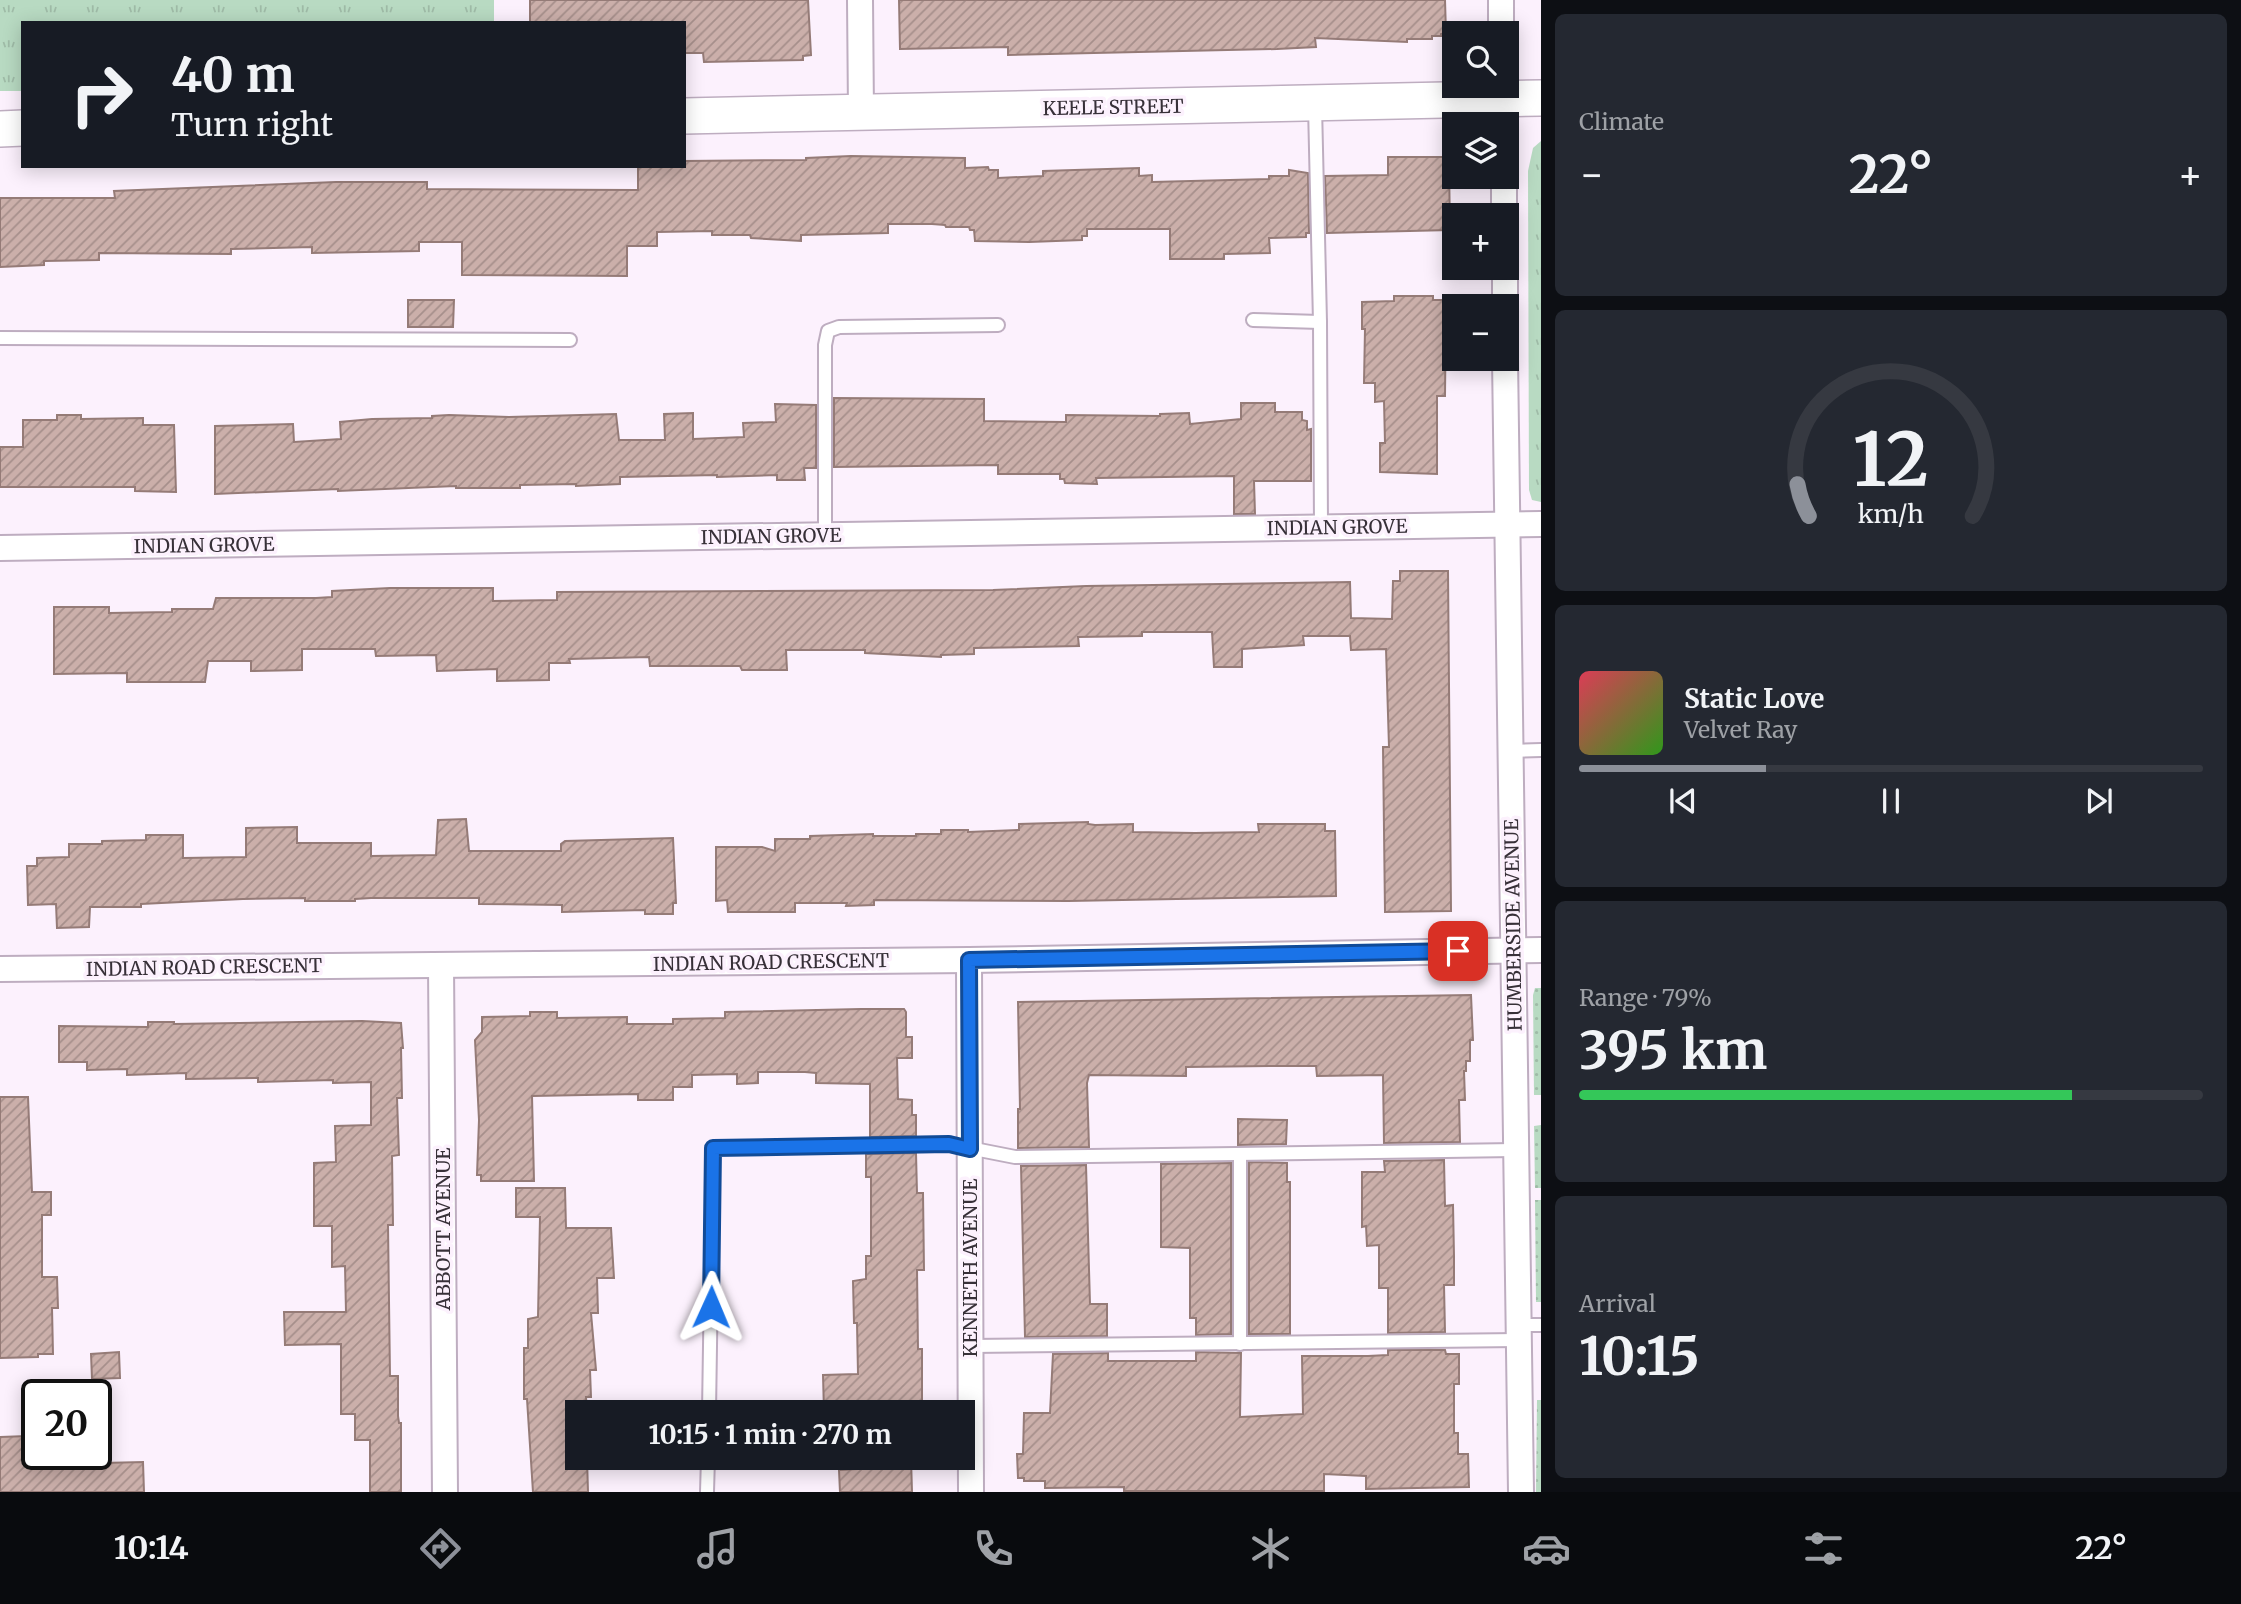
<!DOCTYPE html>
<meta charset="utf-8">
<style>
:root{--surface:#171b24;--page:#242831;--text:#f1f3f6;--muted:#9ea1a6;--line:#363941;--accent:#8c9099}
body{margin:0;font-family:Merriweather,serif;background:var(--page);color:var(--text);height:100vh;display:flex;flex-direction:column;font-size:26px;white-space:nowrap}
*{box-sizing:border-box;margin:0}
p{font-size:23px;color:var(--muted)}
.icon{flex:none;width:38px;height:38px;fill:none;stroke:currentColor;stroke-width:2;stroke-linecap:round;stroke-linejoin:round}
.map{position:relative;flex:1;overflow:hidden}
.panel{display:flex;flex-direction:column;gap:14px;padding:14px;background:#0d0f14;width:700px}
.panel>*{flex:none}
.hud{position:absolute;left:21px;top:21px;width:665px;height:147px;border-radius:0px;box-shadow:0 4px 18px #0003;background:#171b24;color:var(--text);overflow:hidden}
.buttons{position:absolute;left:1442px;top:21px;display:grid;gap:14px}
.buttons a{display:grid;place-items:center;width:77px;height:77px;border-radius:0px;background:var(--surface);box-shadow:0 4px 18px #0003;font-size:35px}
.speed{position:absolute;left:21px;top:1379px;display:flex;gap:14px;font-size:35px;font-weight:700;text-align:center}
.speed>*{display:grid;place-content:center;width:91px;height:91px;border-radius:50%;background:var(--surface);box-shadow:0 4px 18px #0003;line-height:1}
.speed .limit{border:4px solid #111;border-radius:10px;background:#fff;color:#111}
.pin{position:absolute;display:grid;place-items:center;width:60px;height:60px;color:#fff;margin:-30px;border-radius:14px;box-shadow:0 4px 10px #0006}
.me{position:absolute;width:77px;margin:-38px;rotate:1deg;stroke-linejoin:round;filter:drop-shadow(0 0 5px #0008)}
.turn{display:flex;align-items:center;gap:24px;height:147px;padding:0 35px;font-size:32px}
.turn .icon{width:91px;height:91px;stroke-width:2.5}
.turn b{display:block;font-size:49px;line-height:60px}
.big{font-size:52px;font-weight:700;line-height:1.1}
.panel .tile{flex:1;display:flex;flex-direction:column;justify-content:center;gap:10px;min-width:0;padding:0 24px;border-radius:10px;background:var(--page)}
.panel .dial{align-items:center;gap:0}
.dial svg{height:182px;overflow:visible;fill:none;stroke:var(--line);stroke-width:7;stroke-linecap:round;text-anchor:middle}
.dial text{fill:var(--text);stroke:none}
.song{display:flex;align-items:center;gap:21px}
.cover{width:84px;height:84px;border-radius:10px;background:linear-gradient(135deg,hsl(350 70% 55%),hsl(110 70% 35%))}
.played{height:7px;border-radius:4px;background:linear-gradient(90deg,var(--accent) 30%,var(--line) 30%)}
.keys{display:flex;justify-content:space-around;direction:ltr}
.heat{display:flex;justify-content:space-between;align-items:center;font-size:38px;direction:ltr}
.charge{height:10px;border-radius:5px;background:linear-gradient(90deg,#34c759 79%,var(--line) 0)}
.trip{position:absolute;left:565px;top:1400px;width:410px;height:70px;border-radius:0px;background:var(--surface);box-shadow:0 4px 18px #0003;font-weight:700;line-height:70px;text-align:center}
.menu{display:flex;height:112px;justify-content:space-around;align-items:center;background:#090b0e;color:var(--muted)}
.menu .icon{width:49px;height:49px}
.menu .active{color:var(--accent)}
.menu b{font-size:32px;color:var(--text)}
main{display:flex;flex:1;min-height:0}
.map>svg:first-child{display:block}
</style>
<main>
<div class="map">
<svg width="1541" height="1492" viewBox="0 0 1541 1492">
<defs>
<pattern id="grass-dots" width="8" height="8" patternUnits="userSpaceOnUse" patternTransform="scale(1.75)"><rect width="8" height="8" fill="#b8dac2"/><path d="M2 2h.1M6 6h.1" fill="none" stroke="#9fbba7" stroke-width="1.8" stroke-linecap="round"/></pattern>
<pattern id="park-tufts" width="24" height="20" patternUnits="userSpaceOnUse" patternTransform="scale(1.75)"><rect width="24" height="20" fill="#b8dac2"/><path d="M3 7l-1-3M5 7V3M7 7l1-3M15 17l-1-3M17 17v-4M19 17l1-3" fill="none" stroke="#9fbba7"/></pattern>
<pattern id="building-hatch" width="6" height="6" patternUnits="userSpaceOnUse" patternTransform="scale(1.75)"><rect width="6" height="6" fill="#cbafaa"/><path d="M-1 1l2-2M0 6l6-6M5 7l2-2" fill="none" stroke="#a68f8b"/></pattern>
</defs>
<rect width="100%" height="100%" fill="#fcf1fd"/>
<g fill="url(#grass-dots)">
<path d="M 1535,988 L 1541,988 L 1541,1095 L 1534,1095 L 1533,995 Z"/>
<path d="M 1541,1125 L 1541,1188 L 1535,1188 L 1534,1126 Z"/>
<path d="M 1535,1200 L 1541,1200 L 1541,1302 L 1536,1302 Z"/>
<path d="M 1537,1400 L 1541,1400 L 1541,1492 L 1536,1492 Z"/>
</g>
<g fill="url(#park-tufts)">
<path d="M 0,0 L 494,0 L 494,23 L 23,23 L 23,91 L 0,91 Z"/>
<path d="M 1541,141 L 1541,502 L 1532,500 L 1529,490 L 1528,171 L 1533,148 Z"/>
</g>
<g fill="url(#building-hatch)" stroke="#957b77" stroke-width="2">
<path d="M 530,0 L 808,0 L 811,55 L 803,56 L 803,60 L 704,62 L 703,53 L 684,53 L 684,23 L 530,23 Z"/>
<path d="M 899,0 L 1445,0 L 1446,33 L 1441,34 L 1441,36 L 1432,36 L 1432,39 L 1407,39 L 1407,42 L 1315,38 L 1316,47 L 1277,49 L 1008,55 L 1008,47 L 900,49 Z"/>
<path d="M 851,156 L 965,158 L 965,168 L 988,167 L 989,170 L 998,170 L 998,178 L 1043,176 L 1043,171 L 1139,168 L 1139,176 L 1152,175 L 1152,182 L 1269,179 L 1269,176 L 1289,176 L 1289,170 L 1308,173 L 1309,233 L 1306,233 L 1306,237 L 1269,238 L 1270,253 L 1224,254 L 1224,259 L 1170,259 L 1170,229 L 1087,229 L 1087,236 L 1082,236 L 1082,240 L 1029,242 L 975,241 L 974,230 L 970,230 L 969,227 L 946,227 L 945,225 L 932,224 L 888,224 L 888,233 L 801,235 L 801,241 L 751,238 L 750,235 L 712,235 L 712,231 L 657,232 L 657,246 L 627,246 L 627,276 L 462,275 L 462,242 L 419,242 L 419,251 L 312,253 L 312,247 L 231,249 L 231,254 L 99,253 L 99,260 L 44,261 L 44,265 L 0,267 L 0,198 L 115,198 L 114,191 L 336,182 L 427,182 L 427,189 L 638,190 L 638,166 L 684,166 L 684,161 L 806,160 L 806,158 Z"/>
<path d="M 1388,157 L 1446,157 L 1446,164 L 1449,164 L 1450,230 L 1327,233 L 1325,176 L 1388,175 Z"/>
<path d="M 1394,296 L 1433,296 L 1433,300 L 1446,300 L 1445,396 L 1437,396 L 1437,474 L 1380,472 L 1380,443 L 1385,443 L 1384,401 L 1375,402 L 1375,383 L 1364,383 L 1365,329 L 1362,329 L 1362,302 L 1394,301 Z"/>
<path d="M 408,300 L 454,300 L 453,327 L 408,327 Z"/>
<path d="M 834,398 L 984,399 L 984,421 L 1066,422 L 1066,415 L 1160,416 L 1160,414 L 1189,413 L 1190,424 L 1241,419 L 1241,403 L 1275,403 L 1275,412 L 1302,412 L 1302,420 L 1307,421 L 1307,430 L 1311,429 L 1311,481 L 1254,481 L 1255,514 L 1234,514 L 1234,476 L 1096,478 L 1097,484 L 1065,483 L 1064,479 L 1060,479 L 1060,474 L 998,474 L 998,465 L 834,467 Z"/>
<path d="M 775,404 L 816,405 L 816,468 L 804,468 L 805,480 L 777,480 L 777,475 L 717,477 L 717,475 L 620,477 L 620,484 L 576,486 L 576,484 L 520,485 L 520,488 L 456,488 L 456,486 L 338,491 L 338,489 L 215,494 L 215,426 L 293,424 L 294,442 L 341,439 L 340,422 L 372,419 L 432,418 L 432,416 L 449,415 L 509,417 L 616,414 L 619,440 L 665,440 L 664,414 L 693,413 L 693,439 L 744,437 L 743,423 L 776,422 Z"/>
<path d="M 57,415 L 81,415 L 81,419 L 143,418 L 143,425 L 174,425 L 176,492 L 135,491 L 135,487 L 0,487 L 0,447 L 23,447 L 23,420 L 57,420 Z"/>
<path d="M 1400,571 L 1448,571 L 1451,911 L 1385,912 L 1383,747 L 1389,747 L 1386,649 L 1351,650 L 1350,636 L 1303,636 L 1304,645 L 1242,649 L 1242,667 L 1214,667 L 1212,632 L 1142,632 L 1142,636 L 1078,637 L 1079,646 L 974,648 L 974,654 L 941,655 L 941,657 L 865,653 L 865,650 L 786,650 L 787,670 L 742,670 L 740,666 L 650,666 L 649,657 L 569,659 L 570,663 L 549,663 L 549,680 L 497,681 L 497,669 L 437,671 L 436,655 L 376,656 L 375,649 L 302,649 L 302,670 L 251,671 L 251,661 L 208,661 L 205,682 L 127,682 L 127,673 L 54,674 L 54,607 L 109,607 L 109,613 L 172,612 L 172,609 L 213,609 L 216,598 L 316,598 L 332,597 L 332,591 L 390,588 L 493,588 L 493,601 L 557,600 L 557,592 L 993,590 L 1086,586 L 1350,582 L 1351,618 L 1392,619 L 1393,581 L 1400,581 Z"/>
<path d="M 466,819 L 469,851 L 561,851 L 561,844 L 565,841 L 673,838 L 676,903 L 673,903 L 673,914 L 645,914 L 645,910 L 562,912 L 562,905 L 479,904 L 479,898 L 371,898 L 355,899 L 355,901 L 305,901 L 305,898 L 243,899 L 141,904 L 141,907 L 90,907 L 89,927 L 57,928 L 56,904 L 28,905 L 27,866 L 37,866 L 37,858 L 69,857 L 69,844 L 102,844 L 102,841 L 146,840 L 146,835 L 183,835 L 183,858 L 246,857 L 246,828 L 297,827 L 297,843 L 371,843 L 371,856 L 436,855 L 438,820 Z"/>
<path d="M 1088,822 L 1088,824 L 1095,825 L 1133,824 L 1133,832 L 1195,833 L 1259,832 L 1258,824 L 1325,824 L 1325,831 L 1335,831 L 1336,896 L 1068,901 L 874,900 L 874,905 L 846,906 L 847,903 L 795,903 L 795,912 L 728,912 L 727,900 L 716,901 L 716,847 L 762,847 L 775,851 L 775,839 L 810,839 L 810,836 L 873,834 L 873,836 L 916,836 L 916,834 L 941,834 L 941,830 L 968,830 L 968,832 L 1019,830 L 1019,824 Z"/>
<path d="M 1471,995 L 1473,1040 L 1470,1040 L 1470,1061 L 1466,1061 L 1466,1071 L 1464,1071 L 1465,1100 L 1459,1100 L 1460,1142 L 1384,1143 L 1383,1075 L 1317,1076 L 1316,1066 L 1270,1066 L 1186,1067 L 1186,1076 L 1089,1075 L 1087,1083 L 1089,1147 L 1018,1148 L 1018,1109 L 1020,1109 L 1018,1002 Z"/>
<path d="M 861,1009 L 904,1009 L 906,1012 L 906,1037 L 912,1037 L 912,1058 L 897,1058 L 898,1099 L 912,1100 L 912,1115 L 916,1115 L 916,1136 L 870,1137 L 870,1084 L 816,1083 L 816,1073 L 805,1072 L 758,1072 L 758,1083 L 737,1084 L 737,1074 L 692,1075 L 692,1087 L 673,1087 L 673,1100 L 638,1100 L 638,1094 L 532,1096 L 534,1181 L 481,1181 L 481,1175 L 477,1175 L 479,1120 L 475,1040 L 482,1032 L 482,1017 L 530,1016 L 530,1012 L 557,1012 L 557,1018 L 627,1017 L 627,1024 L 673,1024 L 673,1019 L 725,1018 L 725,1012 Z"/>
<path d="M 362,1021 L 401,1023 L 403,1048 L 401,1048 L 402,1098 L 397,1098 L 399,1155 L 392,1156 L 393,1225 L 388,1225 L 390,1376 L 398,1376 L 398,1416 L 399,1423 L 401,1423 L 401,1492 L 370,1492 L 370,1440 L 355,1440 L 355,1414 L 341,1414 L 341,1344 L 285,1345 L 284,1312 L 346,1312 L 345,1266 L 332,1267 L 332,1226 L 314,1226 L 314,1163 L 336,1162 L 335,1126 L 371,1125 L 371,1082 L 333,1083 L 333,1080 L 258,1082 L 258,1078 L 186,1079 L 186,1073 L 127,1075 L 127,1069 L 87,1070 L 87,1062 L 59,1062 L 59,1026 L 148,1027 L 148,1022 L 174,1022 L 174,1024 Z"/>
<path d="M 0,1097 L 28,1097 L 32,1192 L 51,1192 L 51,1215 L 42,1215 L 42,1277 L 57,1277 L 58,1308 L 52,1308 L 53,1354 L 38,1354 L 38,1357 L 0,1358 Z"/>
<path d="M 1238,1119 L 1287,1120 L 1286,1144 L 1238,1145 Z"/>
<path d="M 916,1153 L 917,1193 L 923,1193 L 924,1270 L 917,1270 L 918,1349 L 922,1349 L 922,1412 L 824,1412 L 823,1375 L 858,1374 L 857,1323 L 854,1323 L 853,1281 L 866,1279 L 866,1256 L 871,1256 L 871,1177 L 866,1177 L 866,1154 Z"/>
<path d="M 1444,1160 L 1445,1206 L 1453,1205 L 1454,1256 L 1454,1285 L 1444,1285 L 1445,1332 L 1388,1333 L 1388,1288 L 1379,1288 L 1379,1245 L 1367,1246 L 1366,1226 L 1362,1227 L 1362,1172 L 1385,1172 L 1384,1161 Z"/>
<path d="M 1249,1162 L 1287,1163 L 1287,1182 L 1290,1182 L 1290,1334 L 1249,1334 Z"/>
<path d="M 1231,1163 L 1231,1334 L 1196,1335 L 1196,1318 L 1190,1318 L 1190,1248 L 1161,1247 L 1161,1164 Z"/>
<path d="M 1086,1165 L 1090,1304 L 1107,1304 L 1107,1336 L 1025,1337 L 1021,1166 Z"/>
<path d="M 516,1188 L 565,1188 L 566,1228 L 611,1228 L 614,1278 L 597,1278 L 598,1313 L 591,1313 L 596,1370 L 590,1370 L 591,1397 L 586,1397 L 587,1412 L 578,1412 L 578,1458 L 587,1458 L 588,1492 L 533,1492 L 527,1399 L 524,1399 L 524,1348 L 528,1348 L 528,1319 L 538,1317 L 540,1217 L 516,1217 Z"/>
<path d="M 1388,1350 L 1445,1350 L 1446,1354 L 1459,1354 L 1459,1384 L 1454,1384 L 1454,1433 L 1458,1433 L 1458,1454 L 1468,1454 L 1469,1487 L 1366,1489 L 1366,1476 L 1324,1474 L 1324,1491 L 1124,1491 L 1124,1487 L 1045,1488 L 1045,1481 L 1024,1481 L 1024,1478 L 1018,1478 L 1017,1454 L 1023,1454 L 1024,1413 L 1050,1413 L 1053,1354 L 1108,1353 L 1108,1361 L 1196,1361 L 1196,1352 L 1241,1353 L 1240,1417 L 1303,1414 L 1302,1356 L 1368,1356 L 1388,1355 Z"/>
<path d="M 119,1352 L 120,1378 L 92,1379 L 91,1354 Z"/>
<path d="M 27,1436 L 28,1446 L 37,1446 L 37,1454 L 93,1454 L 93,1460 L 102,1459 L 102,1463 L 143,1462 L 144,1492 L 0,1492 L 0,1437 Z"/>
<path d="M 855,1458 L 911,1458 L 912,1492 L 840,1492 L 839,1470 L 856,1469 Z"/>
</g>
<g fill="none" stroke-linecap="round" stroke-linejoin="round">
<g stroke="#beadc0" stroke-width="16">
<g id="service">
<path d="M 1315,106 L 1320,322 L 1321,527"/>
<path d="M 1253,320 L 1320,322"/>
<path d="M 0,338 L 570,340"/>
<path d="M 825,535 L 825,345 L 828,331 L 839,327 L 998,325"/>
<path d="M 1509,751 L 1541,750"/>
<path d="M 1240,1155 L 1240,1344"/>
<path d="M 1519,1325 L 1541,1325"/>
<path d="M 971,1346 L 1519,1340"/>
<path d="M 709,1412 L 713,1148 L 949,1144 L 1015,1157 L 1515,1150"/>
<path d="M 707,1492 L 708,1458"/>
</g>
</g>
<g stroke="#beadc0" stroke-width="28">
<g id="minor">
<path d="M 860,0 L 861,112"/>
<path d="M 1501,0 L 1501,33"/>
<path d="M 1502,86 L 1503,124"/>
<path d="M 1504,177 L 1504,215"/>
<path d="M 1505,268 L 1505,306"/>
<path d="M 1505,359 L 1521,1492"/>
<path d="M 0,548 L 1541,524"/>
<path d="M 969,960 L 971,1492"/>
<path d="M 441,965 L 445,1492"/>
<path d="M 0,969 L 969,960 L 1541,950"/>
</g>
</g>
<g stroke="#beadc0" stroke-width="38">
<g id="secondary">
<path d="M 684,116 L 1541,98"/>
<path d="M 0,129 L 23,128"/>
</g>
</g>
<use href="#service" stroke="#fff" stroke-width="12"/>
<use href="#minor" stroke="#fff" stroke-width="24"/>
<use href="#secondary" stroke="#fff" stroke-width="35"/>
</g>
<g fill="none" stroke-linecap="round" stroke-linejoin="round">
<g stroke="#114b97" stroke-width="18">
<path id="route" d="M 711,1307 L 713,1148 L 949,1144 L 970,1149 L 969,960 L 1458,951"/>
</g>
<use href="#route" stroke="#1a73e8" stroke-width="12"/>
</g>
<g text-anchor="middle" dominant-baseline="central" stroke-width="7" stroke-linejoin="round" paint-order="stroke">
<g font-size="19" fill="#373038" stroke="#fcf1fd">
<text transform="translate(1113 107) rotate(-1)">KEELE STREET</text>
<text transform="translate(1337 527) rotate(-1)">INDIAN GROVE</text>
<text transform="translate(771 536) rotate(-1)">INDIAN GROVE</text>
<text transform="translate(204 545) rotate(-1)">INDIAN GROVE</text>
<text transform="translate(1513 925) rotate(-91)">HUMBERSIDE AVENUE</text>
<text transform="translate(771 962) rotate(-1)">INDIAN ROAD CRESCENT</text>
<text transform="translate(204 967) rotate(-1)">INDIAN ROAD CRESCENT</text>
<text transform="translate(443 1229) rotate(-90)">ABBOTT AVENUE</text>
<text transform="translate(970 1268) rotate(-90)">KENNETH AVENUE</text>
</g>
</g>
</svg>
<div class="buttons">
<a><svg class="icon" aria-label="search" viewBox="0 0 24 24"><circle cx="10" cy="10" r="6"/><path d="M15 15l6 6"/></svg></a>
<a><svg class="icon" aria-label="layers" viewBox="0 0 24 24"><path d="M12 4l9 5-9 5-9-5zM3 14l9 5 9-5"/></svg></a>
<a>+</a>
<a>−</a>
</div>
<div class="speed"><div class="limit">20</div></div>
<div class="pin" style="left:1458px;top:951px;background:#d93025"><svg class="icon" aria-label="arrive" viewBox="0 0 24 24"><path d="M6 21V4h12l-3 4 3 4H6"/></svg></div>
<svg class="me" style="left:711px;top:1307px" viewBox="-20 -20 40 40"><path d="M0-17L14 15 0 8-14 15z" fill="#1a73e8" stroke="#fff" stroke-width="4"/></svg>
<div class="trip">10:15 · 1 min · 270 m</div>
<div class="hud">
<div class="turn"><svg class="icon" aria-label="right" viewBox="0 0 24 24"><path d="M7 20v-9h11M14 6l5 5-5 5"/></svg><div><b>40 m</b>Turn right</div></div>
</div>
</div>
<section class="panel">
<div class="tile"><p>Climate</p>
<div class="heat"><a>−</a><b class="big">22°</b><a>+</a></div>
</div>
<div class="tile dial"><svg viewBox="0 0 100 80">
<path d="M14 69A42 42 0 1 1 86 69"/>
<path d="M14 69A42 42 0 0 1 9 55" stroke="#8c9099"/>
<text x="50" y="56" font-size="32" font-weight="700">12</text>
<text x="50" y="72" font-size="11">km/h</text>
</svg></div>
<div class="tile">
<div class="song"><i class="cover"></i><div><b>Static Love</b><p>Velvet Ray</p></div></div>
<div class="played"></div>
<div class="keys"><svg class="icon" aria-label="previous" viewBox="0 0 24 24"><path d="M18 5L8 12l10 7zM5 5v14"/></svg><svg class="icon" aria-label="pause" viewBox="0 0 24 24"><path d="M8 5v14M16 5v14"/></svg><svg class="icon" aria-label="next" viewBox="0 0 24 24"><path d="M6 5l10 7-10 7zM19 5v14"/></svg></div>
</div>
<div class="tile"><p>Range · 79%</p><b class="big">395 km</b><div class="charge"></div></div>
<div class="tile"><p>Arrival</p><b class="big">10:15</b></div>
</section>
</main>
<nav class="menu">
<b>10:14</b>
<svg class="icon active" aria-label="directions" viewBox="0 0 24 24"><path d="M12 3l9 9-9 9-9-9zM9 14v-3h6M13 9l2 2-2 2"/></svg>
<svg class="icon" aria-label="music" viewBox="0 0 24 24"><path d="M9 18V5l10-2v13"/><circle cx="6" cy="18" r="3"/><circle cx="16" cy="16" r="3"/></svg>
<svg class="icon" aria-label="phone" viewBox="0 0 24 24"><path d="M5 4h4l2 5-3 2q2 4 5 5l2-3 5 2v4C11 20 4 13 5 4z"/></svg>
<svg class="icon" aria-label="climate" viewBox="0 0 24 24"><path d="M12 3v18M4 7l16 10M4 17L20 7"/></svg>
<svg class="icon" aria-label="car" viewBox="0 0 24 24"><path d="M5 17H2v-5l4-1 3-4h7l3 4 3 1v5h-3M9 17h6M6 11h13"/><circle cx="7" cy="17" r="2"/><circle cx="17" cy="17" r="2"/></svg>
<svg class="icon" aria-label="filters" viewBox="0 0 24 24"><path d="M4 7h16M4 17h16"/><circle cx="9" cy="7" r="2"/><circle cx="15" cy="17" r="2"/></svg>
<b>22°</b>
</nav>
